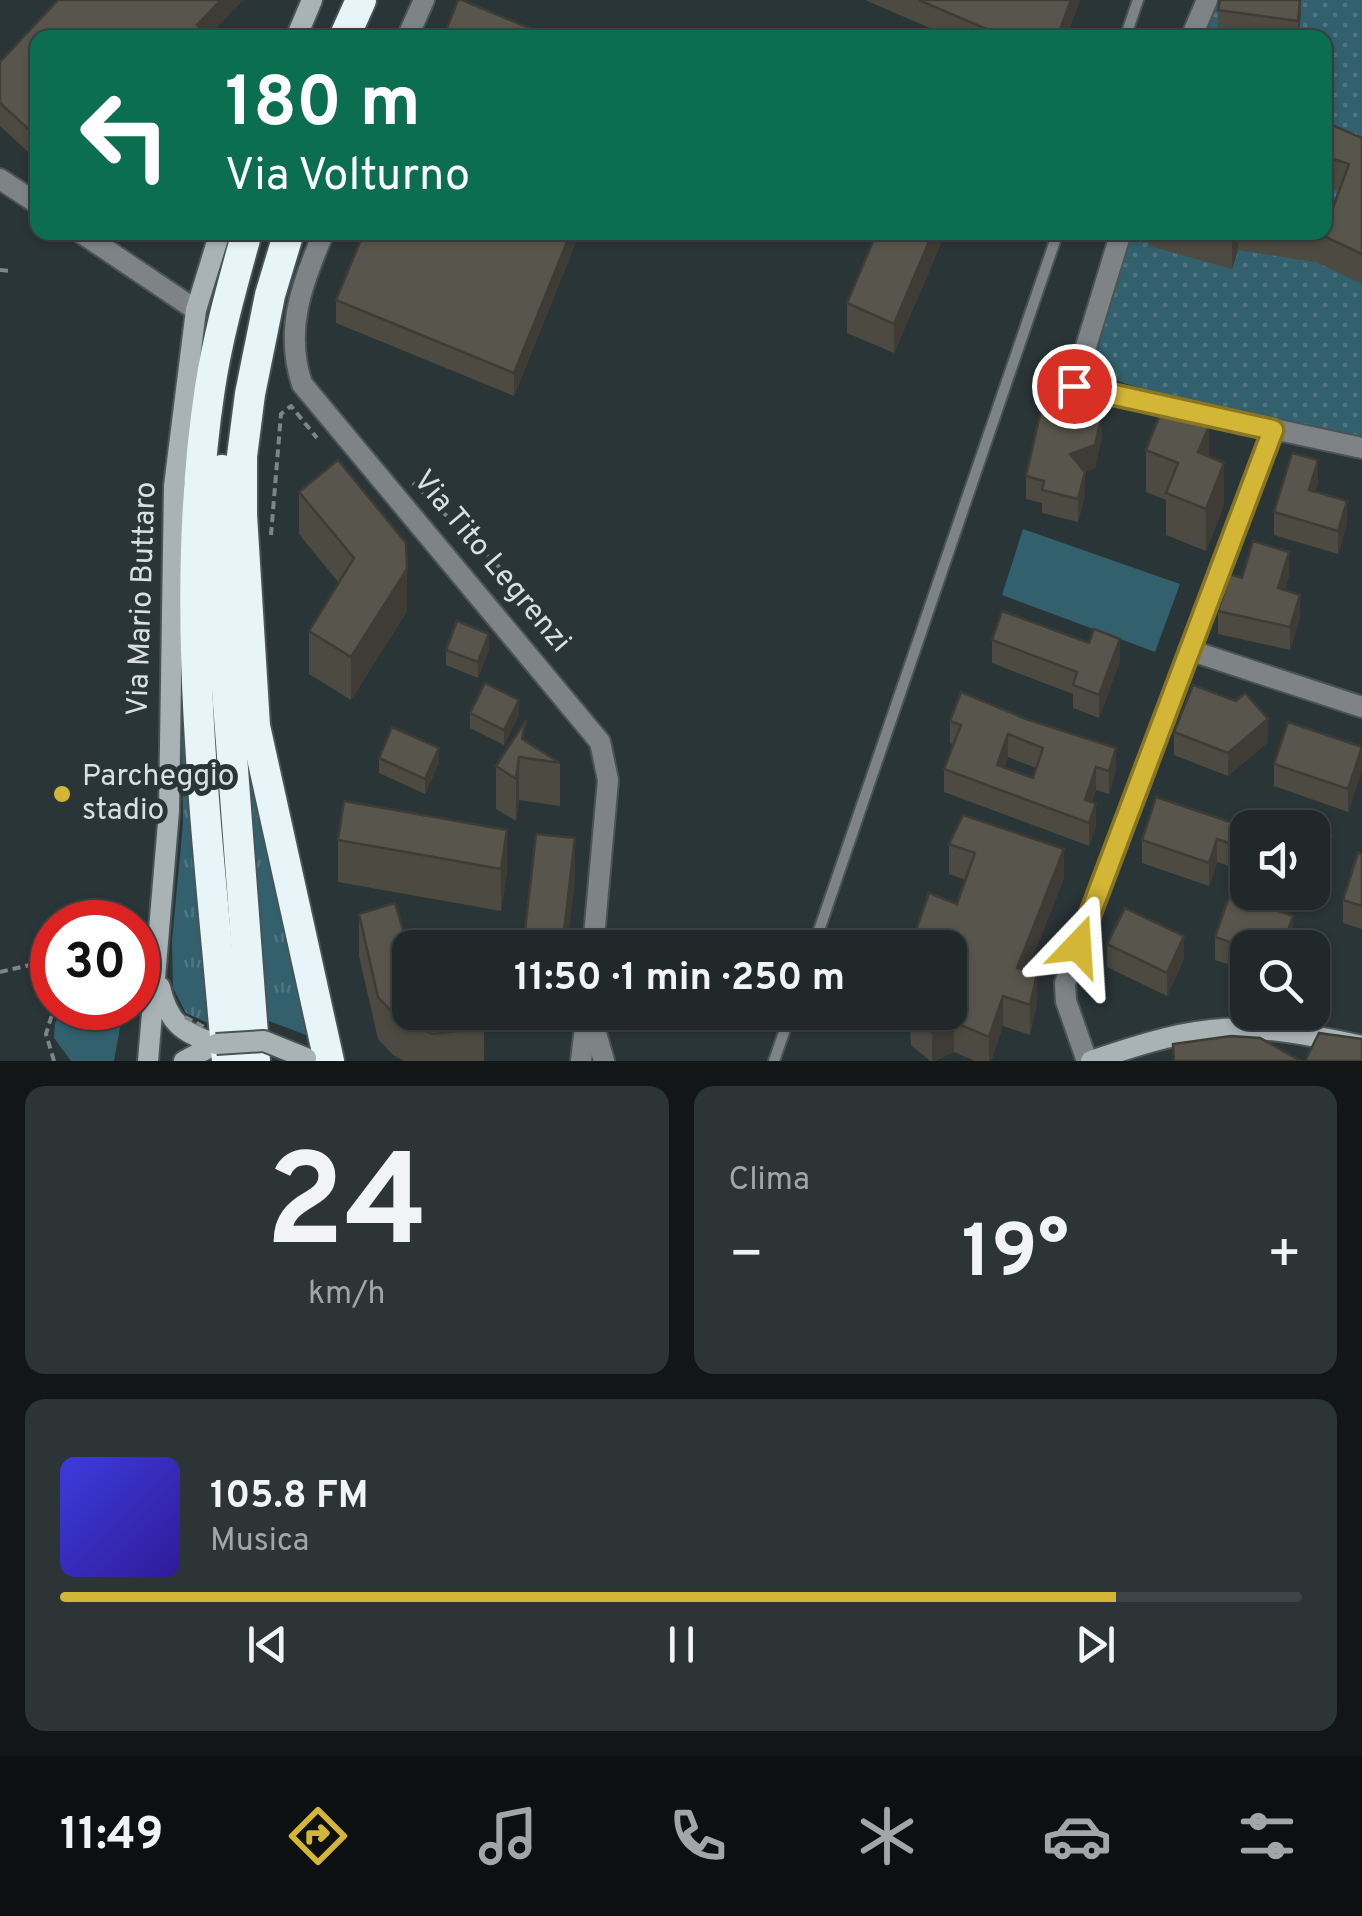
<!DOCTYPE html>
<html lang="it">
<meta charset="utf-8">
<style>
:root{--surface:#20282a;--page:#2d3436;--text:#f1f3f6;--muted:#a2a6a8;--line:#3d4447;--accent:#d3b635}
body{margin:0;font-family:Overpass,sans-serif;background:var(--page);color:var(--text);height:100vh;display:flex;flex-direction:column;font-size:38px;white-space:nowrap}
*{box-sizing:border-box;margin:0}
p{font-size:32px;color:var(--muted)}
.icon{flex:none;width:55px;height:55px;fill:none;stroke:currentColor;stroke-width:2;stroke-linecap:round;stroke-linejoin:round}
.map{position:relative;height:1061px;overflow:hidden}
.drawer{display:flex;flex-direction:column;gap:25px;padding:25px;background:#121617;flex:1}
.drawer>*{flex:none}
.guide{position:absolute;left:30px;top:30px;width:1302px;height:210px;border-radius:20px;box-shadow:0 2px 8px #0004,0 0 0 2px var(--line);background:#0b6e4f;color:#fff;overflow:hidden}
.buttons{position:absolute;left:1230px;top:810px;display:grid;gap:20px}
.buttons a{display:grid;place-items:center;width:100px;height:100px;border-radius:20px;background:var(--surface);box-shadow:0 2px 8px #0004,0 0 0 2px var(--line);font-size:50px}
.speed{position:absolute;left:30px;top:900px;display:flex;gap:20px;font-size:50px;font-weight:700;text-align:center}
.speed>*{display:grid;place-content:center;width:130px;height:130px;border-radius:50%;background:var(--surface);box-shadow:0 2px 8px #0004,0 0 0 2px var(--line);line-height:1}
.speed .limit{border:15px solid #d22;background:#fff;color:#111}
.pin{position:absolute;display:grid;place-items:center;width:85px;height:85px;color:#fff;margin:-42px;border:5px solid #fff;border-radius:50%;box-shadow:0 2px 10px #0007}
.me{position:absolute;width:110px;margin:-55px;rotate:20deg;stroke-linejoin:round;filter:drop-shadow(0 0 8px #0008)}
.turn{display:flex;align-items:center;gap:35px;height:210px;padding:0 30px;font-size:45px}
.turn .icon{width:130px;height:130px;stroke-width:2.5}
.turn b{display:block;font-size:70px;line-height:85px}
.big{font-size:75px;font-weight:700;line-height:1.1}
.drawer .widget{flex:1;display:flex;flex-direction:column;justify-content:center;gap:15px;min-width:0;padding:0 35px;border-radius:20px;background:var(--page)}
.drawer .dial{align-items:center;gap:0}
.dial b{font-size:130px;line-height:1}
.song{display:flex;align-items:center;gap:30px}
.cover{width:120px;height:120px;border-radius:15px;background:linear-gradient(135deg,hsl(240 70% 55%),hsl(250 70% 35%))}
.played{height:10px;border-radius:5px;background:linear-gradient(90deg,var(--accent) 85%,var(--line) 85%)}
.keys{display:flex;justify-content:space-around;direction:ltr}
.heat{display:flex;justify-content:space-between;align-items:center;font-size:55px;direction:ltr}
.drawer .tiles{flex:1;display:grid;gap:25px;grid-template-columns:1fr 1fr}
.widget:last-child{grid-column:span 2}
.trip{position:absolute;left:392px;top:930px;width:575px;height:100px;border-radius:20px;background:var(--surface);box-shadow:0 2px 8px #0004,0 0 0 2px var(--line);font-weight:700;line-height:100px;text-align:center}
.dock{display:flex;height:160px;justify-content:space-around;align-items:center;background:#0d1011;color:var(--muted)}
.dock .icon{width:70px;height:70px}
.dock .current{color:var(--accent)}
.dock b{font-size:45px;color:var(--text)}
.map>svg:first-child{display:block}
</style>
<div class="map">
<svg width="1362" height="1061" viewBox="0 0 1362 1061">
<defs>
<pattern id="grass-tufts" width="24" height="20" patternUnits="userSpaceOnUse" patternTransform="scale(2.5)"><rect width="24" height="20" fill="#32606c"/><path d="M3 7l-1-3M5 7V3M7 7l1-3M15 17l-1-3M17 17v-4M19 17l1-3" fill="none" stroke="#4f7681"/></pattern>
<pattern id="garden-dots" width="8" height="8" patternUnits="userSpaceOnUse" patternTransform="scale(2.5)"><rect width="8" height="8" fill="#32606c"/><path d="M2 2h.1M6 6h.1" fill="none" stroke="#4f7681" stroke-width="1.8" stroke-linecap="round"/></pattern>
</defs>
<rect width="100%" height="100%" fill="#2a3538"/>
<g fill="url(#grass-tufts)">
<path d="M 182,736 L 188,736 L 210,1024 L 186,1013 L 173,988 L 172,941 L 183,824 Z"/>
<path d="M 247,739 L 314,1038 L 264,1019 L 242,741 Z"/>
</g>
<g fill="#32606c">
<path d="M 1023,529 L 1180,584 L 1155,652 L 1002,595 Z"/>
<path d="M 71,1008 L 117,1009 L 122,1017 L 114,1061 L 71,1061 L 54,1038 L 55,1022 Z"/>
</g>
<path fill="url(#garden-dots)" d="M 1217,0 L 1362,0 L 1362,437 C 1271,418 1180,405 1093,372 L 1110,299 L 1132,233 L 1325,232 L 1325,38 L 1201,37 Z"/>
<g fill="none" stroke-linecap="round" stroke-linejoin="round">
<g stroke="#4a5457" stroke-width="14">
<g id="lane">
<path d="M 1125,38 L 1138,0"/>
<path d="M 813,948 L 1058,232"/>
<path d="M 774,1061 L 791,1012"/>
</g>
</g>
<g stroke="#4a5457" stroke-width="24">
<g id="street">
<path d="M 407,38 L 424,0"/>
<path d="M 1191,38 L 1207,0"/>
<path d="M 0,179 L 38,204"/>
<path d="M 80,232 L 196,310"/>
<path d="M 324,232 C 302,283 284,330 302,384 L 600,742 L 608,780 L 593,948"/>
<path d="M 1121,232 L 1074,386 L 1362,448"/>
<path d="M 1189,650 L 1362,707"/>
<path d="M 590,1012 L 604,1061"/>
<path d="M 581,1061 L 586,1019"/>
<path d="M 1087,1061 L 1066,1001 L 1065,983 L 1273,430"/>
</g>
</g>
<g stroke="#4a5457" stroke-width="24">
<g id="secondary">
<path d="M 296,38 L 312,0"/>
<path d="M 160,987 C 168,1022 182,1033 216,1044"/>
<path d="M 148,1061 L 169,811 L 174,486 L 196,310 L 220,232"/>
<path d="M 184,1061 L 216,1044"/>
<path d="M 1091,1061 C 1207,1021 1242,1020 1362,1046"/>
</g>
</g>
<g stroke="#4a5457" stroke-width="34">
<g id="highway">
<path d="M 344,38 L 361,0"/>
<path d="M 289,232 L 270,295 L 250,394 L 242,456 L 242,515 L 255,726 L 329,1061"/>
<path d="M 222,470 L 225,663 L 255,1061"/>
<path d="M 227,1061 C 209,839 176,610 210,388 C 218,335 233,283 247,232"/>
</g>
</g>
<g stroke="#7c8688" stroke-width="4" stroke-dasharray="8 5" stroke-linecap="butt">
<path d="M 0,270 L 11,271"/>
<path d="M 413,483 L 534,601 L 554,654"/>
<path d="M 271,535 L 281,414 L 291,406 L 317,438"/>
<path d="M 48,942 L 52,975"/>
<path d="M 0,972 L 51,960"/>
<path d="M 54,1061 L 46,1034 L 54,1008"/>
</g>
<use href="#lane" stroke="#7e8486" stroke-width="10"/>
<use href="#street" stroke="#7e8486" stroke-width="20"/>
<use href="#secondary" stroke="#a9b2b4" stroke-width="20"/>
<use href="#highway" stroke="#e7f5f9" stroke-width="30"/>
<g stroke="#4a5457" stroke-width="24" stroke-linecap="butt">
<path id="secondary-bridge" d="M 216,1044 L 264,1041 L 306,1058"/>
</g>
<path stroke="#7c8688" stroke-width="4" stroke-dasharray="8 5" stroke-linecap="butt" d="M 185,1017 L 204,1027"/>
<use href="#secondary-bridge" stroke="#a9b2b4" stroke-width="20"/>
</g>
<g fill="#4c4a41" fill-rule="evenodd">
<path d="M 58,0 L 243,0 L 208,36 L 210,38 L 38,38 L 38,161 L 0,126 L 0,62 Z"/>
<path d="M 865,0 L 1080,0 L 1066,38 L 953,38 Z"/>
<path d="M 1301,0 L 1298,38 L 1251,38 L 1218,33 L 1218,10 Z"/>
<path d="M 1325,122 L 1362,138 L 1362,284 L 1316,262 L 1238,250 L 1232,269 L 1149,246 L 1149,232 L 1325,232 L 1339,191 L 1325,185 Z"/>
<path d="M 580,232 L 514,396 L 336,323 L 336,300 Z"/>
<path d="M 877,232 L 946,232 L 894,353 L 847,333 L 847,303 Z"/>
<path d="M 1102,437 L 1095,468 L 1084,472 L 1085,495 L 1078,522 L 1042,513 L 1042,503 L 1026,499 L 1026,476 Z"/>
<path d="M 1146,450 L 1209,457 L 1224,505 L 1206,551 L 1166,535 L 1166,500 L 1146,492 Z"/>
<path d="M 1318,483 L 1315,492 L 1347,524 L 1338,554 L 1274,535 L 1274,512 Z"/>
<path d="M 299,492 L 407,611 L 351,700 L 309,674 L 309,631 L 339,583 L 299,534 Z"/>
<path d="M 1289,575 L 1285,590 L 1300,618 L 1290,650 L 1218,634 L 1218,611 L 1242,578 Z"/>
<path d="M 992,640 L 1120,661 L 1099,718 L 1073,708 L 1073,694 L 992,663 Z"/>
<path d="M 489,649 L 478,678 L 446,665 L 446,650 Z"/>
<path d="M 961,692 L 1116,771 L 1109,794 L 1096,790 L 1092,802 L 1096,826 L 1089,846 L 944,792 L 944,769 L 953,745 L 950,743 L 950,721 ZM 1008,757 L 1036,768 L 1033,778 L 1004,767 Z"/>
<path d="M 470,713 L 519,715 L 504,745 L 470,728 Z"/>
<path d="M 1174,732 L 1268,742 L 1228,776 L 1174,755 Z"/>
<path d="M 526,741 L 560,763 L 560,806 L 519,800 L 516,821 L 496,809 L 496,766 Z"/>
<path d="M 379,758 L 439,763 L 425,794 L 379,773 Z"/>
<path d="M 1274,764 L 1362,770 L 1348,812 L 1274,786 Z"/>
<path d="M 344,801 L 507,872 L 501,911 L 338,882 L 338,840 Z"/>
<path d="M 1248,828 L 1248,872 L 1217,862 L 1209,886 L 1142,863 L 1142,840 Z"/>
<path d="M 1312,828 L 1332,858 L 1319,896 L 1307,892 L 1312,892 Z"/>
<path d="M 949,844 L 1064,878 L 1027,971 L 1037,1004 L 1030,1035 L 1003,1026 L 991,1061 L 975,1061 L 954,1052 L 934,1061 L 930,1061 L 911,1045 L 909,1012 L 950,1012 L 950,948 L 915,948 L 915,933 L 957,904 L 966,880 L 949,874 Z"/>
<path d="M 1362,854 L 1362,929 L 1343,923 L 1343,900 Z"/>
<path d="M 359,914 L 410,1012 L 484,1028 L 484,1061 L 404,1061 L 393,1055 L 378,1039 L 359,956 Z"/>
<path d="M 1215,937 L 1293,939 L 1248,948 L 1248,971 L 1215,960 Z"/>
<path d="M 1107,944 L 1184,959 L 1167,996 L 1107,967 Z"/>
<path d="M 519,1012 L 559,1012 L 558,1026 L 519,1022 Z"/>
</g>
<g fill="#3e3c35">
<path d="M 221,0 L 243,0 L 207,38 L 197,25 Z"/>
<path d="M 1071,0 L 1080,0 L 1066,38 L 1057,38 Z"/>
<path d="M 1300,0 L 1301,14 L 1298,38 L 1298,21 Z"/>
<path d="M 571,232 L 580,232 L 514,396 L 514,373 Z"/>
<path d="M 933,232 L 946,232 L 894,353 L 894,324 Z"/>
<path d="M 1234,232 L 1238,232 L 1238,250 L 1232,269 L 1232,239 Z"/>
<path d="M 1102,414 L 1102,437 L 1095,468 L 1070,477 L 1070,454 Z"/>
<path d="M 1209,426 L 1209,468 L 1198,452 Z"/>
<path d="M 1318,460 L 1318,483 L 1309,513 L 1309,490 Z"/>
<path d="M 1224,463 L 1224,505 L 1206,551 L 1206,509 Z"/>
<path d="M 1085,472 L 1085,495 L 1078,522 L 1078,499 Z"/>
<path d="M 1347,501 L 1347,524 L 1338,554 L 1338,531 Z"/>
<path d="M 1289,552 L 1289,575 L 1278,611 L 1278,588 Z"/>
<path d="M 407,569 L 407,611 L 351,700 L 351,657 Z"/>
<path d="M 1300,595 L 1300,618 L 1290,650 L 1290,627 Z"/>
<path d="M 489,634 L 489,649 L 478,678 L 478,662 Z"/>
<path d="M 1120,639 L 1120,661 L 1099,718 L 1099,695 Z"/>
<path d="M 519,700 L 519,715 L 504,745 L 504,730 Z"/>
<path d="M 1268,719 L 1268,742 L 1228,776 L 1228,753 Z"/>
<path d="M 1008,734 L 1008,757 L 997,787 L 997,765 Z"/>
<path d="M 1362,747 L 1362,770 L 1348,812 L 1348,789 Z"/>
<path d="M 439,748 L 439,763 L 425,794 L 425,779 Z"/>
<path d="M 1116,748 L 1116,771 L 1109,794 L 1109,771 Z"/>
<path d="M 519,757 L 519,800 L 516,821 L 516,779 Z"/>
<path d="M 1096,767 L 1096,790 L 1085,823 L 1085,800 Z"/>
<path d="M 1096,803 L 1096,826 L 1089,846 L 1089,823 Z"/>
<path d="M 507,830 L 507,872 L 501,911 L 501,869 Z"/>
<path d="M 1332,835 L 1332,858 L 1319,896 L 1319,874 Z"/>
<path d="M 575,838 L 575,881 L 567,948 L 562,948 Z"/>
<path d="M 1217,839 L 1217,862 L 1209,886 L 1209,863 Z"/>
<path d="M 1064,849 L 1064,878 L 1017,998 L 1017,968 Z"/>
<path d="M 1293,916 L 1293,939 L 1290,948 L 1282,948 Z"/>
<path d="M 1184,936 L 1184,959 L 1167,996 L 1167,973 Z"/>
<path d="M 1037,974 L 1037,1004 L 1030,1035 L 1030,1005 Z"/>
<path d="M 1003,996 L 1003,1026 L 991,1061 L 989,1061 L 989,1037 Z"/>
<path d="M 954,1022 L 954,1052 L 932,1061 L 932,1032 Z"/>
</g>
<g fill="#58564c" stroke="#3e3c35" stroke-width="2.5" fill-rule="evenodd">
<path d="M 58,0 L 221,0 L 197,25 L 210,38 L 38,38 L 38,138 L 0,103 L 0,62 Z"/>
<path d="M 458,0 L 462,0 L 553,38 L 443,38 Z"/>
<path d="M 919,0 L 1071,0 L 1057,38 L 1007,38 Z"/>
<path d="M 1220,0 L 1300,0 L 1298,21 L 1218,10 Z"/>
<path d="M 1325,122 L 1362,138 L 1362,254 L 1315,232 L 1325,232 L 1325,210 L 1331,213 L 1349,164 L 1325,156 Z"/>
<path d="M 364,232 L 571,232 L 514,373 L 336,300 Z"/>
<path d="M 877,232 L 933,232 L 894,324 L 847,303 Z"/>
<path d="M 1207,232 L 1234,232 L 1232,239 Z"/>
<path d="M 1063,405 L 1102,414 L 1095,445 L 1070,454 L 1085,472 L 1078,499 L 1042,490 L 1044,481 L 1026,476 L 1042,406 L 1062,410 Z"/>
<path d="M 1163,407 L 1209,426 L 1198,452 L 1224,463 L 1206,509 L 1166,493 L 1178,463 L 1146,450 Z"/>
<path d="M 1292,453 L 1318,460 L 1309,490 L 1347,501 L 1338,531 L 1274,512 Z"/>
<path d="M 338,460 L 406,543 L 407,569 L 351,657 L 309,631 L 354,558 L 299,492 Z"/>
<path d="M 1253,541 L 1289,552 L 1278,588 L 1300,595 L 1290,627 L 1218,611 L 1230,574 L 1242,578 Z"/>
<path d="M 1002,611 L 1089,643 L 1094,629 L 1120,639 L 1099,695 L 1073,685 L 1077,672 L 992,640 Z"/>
<path d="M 457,621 L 489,634 L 478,662 L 446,650 Z"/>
<path d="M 485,683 L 519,700 L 504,730 L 470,713 Z"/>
<path d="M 1193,685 L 1236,701 L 1245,693 L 1268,719 L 1228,753 L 1174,732 Z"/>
<path d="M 961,692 L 1026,719 L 1116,748 L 1109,771 L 1096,767 L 1085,800 L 1096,803 L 1089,823 L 944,769 L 961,725 L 950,721 ZM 1008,734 L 1043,748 L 1033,778 L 997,765 Z"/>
<path d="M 526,720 L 522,739 L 560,763 L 519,757 L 516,779 L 496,766 Z"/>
<path d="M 1288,722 L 1362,747 L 1348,789 L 1274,764 Z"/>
<path d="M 392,727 L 439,748 L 425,779 L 379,758 Z"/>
<path d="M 1156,797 L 1248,828 L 1248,849 L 1217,839 L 1209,863 L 1142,840 Z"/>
<path d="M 344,801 L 507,830 L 501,869 L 338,840 Z"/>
<path d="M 1258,810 L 1310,828 L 1252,828 Z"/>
<path d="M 963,815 L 1064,849 L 1017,968 L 1037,974 L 1030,1005 L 1003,996 L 989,1037 L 954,1022 L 932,1032 L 911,1015 L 910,1012 L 950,1012 L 950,948 L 929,948 L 932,939 L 915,933 L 929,893 L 957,904 L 975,853 L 949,844 Z"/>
<path d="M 1312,828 L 1332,835 L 1319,874 L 1312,871 Z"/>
<path d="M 536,834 L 575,838 L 562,948 L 523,948 Z"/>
<path d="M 1358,853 L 1362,854 L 1362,906 L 1343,900 Z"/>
<path d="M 1230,894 L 1293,916 L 1282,948 L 1248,948 L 1215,937 Z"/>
<path d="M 395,903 L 410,954 L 410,1012 L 482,1012 L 484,1028 L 432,1034 L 393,1013 L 378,997 L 359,914 Z"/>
<path d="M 1125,908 L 1184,936 L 1167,973 L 1107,944 Z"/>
<path d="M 1319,1033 L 1362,1039 L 1362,1061 L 1305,1061 Z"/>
<path d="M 1231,1036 L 1260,1038 L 1301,1061 L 1174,1061 L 1173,1044 Z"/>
</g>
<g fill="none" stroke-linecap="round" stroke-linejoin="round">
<g stroke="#897622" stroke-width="25">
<path id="route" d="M 1074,386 L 1273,430 L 1078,946"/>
</g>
<use href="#route" stroke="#d3b635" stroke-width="18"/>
</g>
<circle fill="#d3b635" stroke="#2a3538" stroke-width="4" cx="62" cy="794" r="10"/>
<g text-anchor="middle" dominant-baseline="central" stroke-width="10" stroke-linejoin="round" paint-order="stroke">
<g font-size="30" fill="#d9e0e2" stroke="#2a3538">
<text transform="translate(491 562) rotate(50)">Via Tito Legrenzi</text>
<text transform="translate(143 599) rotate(-88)">Via Mario Buttaro</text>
</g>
<g font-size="30" fill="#d9e0e2" stroke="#2a3538" text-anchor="start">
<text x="82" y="777">Parcheggio<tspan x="82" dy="34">stadio</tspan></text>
</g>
</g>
</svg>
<div class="buttons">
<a><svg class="icon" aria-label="sound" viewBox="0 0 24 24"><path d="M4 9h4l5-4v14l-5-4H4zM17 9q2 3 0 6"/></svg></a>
<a><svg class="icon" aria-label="search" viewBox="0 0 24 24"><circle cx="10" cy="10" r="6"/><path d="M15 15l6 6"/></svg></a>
</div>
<div class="speed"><div class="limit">30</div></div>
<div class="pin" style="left:1074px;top:386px;background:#d93025"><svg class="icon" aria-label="arrive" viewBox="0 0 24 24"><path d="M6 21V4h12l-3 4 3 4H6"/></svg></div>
<svg class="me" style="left:1078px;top:946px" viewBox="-20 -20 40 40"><path d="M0-17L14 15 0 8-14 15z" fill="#d3b635" stroke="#fff" stroke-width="4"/></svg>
<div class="trip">11:50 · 1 min · 250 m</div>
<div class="guide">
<div class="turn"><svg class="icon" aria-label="left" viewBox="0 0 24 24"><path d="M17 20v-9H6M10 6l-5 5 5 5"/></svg><div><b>180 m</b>Via Volturno</div></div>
</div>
</div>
<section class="drawer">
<div class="tiles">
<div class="widget dial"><b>24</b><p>km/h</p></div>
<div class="widget"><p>Clima</p>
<div class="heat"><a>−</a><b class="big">19°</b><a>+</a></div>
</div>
<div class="widget">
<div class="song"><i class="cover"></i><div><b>105.8 FM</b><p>Musica</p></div></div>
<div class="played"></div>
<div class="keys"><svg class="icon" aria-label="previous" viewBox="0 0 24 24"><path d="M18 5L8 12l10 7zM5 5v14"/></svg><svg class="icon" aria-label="pause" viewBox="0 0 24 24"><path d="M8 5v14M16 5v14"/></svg><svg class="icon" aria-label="next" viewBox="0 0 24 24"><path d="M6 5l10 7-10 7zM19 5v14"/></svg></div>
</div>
</div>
</section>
<nav class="dock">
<b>11:49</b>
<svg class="icon current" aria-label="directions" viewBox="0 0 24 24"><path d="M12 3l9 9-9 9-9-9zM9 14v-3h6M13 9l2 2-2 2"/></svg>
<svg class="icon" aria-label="music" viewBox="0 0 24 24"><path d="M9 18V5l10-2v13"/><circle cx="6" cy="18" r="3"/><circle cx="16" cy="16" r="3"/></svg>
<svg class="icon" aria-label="phone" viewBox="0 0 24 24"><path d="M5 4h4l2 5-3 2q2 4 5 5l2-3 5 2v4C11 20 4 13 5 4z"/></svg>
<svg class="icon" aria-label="climate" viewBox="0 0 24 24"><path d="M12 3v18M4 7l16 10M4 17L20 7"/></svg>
<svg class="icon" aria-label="car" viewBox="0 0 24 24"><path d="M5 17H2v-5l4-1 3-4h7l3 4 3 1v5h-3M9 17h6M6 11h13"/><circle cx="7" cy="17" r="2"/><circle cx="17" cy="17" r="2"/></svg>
<svg class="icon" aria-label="filters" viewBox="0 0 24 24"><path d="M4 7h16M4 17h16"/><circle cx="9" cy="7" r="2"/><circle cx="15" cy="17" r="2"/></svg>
</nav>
